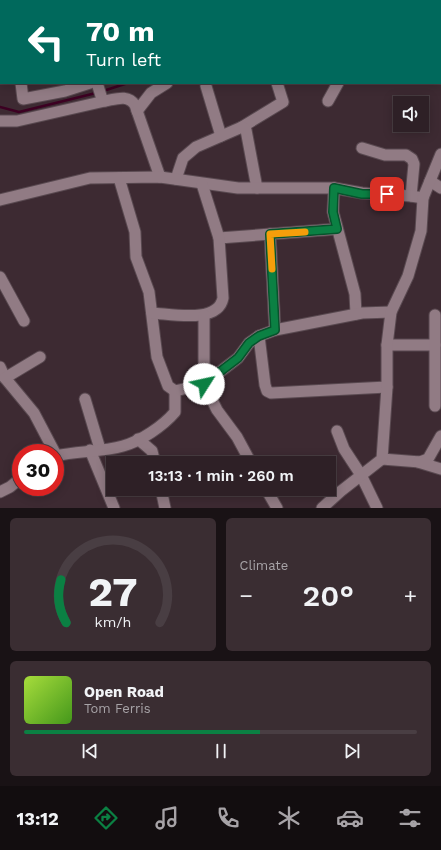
<!DOCTYPE html>
<meta charset="utf-8">
<style>
:root{--surface:#2e2026;--page:#3a2d32;--text:#f1f3f6;--muted:#a7a3a7;--line:#493e43;--accent:#0b8043}
body{margin:0;font-family:"Work Sans",sans-serif;background:var(--page);color:var(--text);height:100vh;display:flex;flex-direction:column;font-size:15px;white-space:nowrap}
*{box-sizing:border-box;margin:0}
p{font-size:13px;color:var(--muted)}
.icon{flex:none;width:22px;height:22px;fill:none;stroke:currentColor;stroke-width:2;stroke-linecap:round;stroke-linejoin:round}
.map{position:relative;height:508px;overflow:hidden}
.side{display:flex;flex-direction:column;gap:10px;padding:10px;background:#191215;flex:1}
.side>*{flex:none}
.top-card{position:absolute;left:0px;top:0px;width:441px;height:84px;box-shadow:0 2px 10px #0003,0 0 0 1px var(--line);background:#00695c;color:#fff;overflow:hidden}
.controls{position:absolute;left:393px;top:96px;display:grid;gap:8px}
.controls a{display:grid;place-items:center;width:36px;height:36px;border-radius:0px;background:var(--surface);box-shadow:0 2px 10px #0003,0 0 0 1px var(--line);font-size:20px}
.speed{position:absolute;left:12px;top:444px;display:flex;gap:8px;font-size:20px;font-weight:700;text-align:center}
.speed>*{display:grid;place-content:center;width:52px;height:52px;border-radius:50%;background:var(--surface);box-shadow:0 2px 10px #0003,0 0 0 1px var(--line);line-height:1}
.speed .limit{border:6px solid #d22;background:#fff;color:#111}
.pin{position:absolute;display:grid;place-items:center;width:34px;height:34px;color:#fff;margin:-17px;border-radius:8px;box-shadow:0 2px 6px #0006}
.me{position:absolute;width:44px;margin:-22px;rotate:55deg;stroke-linejoin:round;filter:drop-shadow(0 0 3px #0008)}
.turn{display:flex;align-items:center;gap:14px;height:84px;padding:0 20px;font-size:18px}
.turn .icon{width:52px;height:52px;stroke-width:2.5}
.turn b{display:block;font-size:28px;line-height:34px}
.big{font-size:30px;font-weight:600;line-height:1.1}
.side .tile{flex:1;display:flex;flex-direction:column;justify-content:center;gap:6px;min-width:0;padding:0 14px;border-radius:6px;background:var(--page)}
.side .dial{align-items:center;gap:0}
.dial svg{height:104px;overflow:visible;fill:none;stroke:var(--line);stroke-width:7;stroke-linecap:round;text-anchor:middle}
.dial text{fill:var(--text);stroke:none}
.song{display:flex;align-items:center;gap:12px}
.cover{width:48px;height:48px;border-radius:6px;background:linear-gradient(135deg,hsl(80 70% 55%),hsl(100 70% 35%))}
.played{height:4px;border-radius:2px;background:linear-gradient(90deg,var(--accent) 60%,var(--line) 60%)}
.keys{display:flex;justify-content:space-around;direction:ltr}
.heat{display:flex;justify-content:space-between;align-items:center;font-size:22px;direction:ltr}
.side .tiles{flex:1;display:grid;gap:10px;grid-template-columns:1fr 1fr}
.tile:last-child{grid-column:span 2}
.trip{position:absolute;left:106px;top:456px;width:230px;height:40px;border-radius:0px;background:var(--surface);box-shadow:0 2px 10px #0003,0 0 0 1px var(--line);font-weight:600;line-height:40px;text-align:center}
.tab-bar{display:flex;height:64px;justify-content:space-around;align-items:center;background:#120d0f;color:var(--muted)}
.tab-bar .icon{width:28px;height:28px}
.tab-bar .on{color:var(--accent)}
.tab-bar b{font-size:18px;color:var(--text)}
.map>svg:first-child{display:block}
</style>
<div class="map">
<svg width="441" height="508" viewBox="0 0 441 508">
<rect width="100%" height="100%" fill="#3d2a32"/>
<g fill="none" stroke-linecap="round" stroke-linejoin="round">
<g stroke="#3c0022" stroke-width="2.5">
<path d="M 237,1 L 239,0"/>
<path d="M 103,91 L 128,83"/>
<path d="M 0,107 L 19,112 L 96,93"/>
</g>
<g stroke="#594950" stroke-width="13">
<g id="minor">
<path d="M 41,0 L 42,1"/>
<path d="M 116,0 L 116,1"/>
<path d="M 279,1 L 279,0"/>
<path d="M 349,1 L 352,0"/>
<path d="M 365,1 L 365,0"/>
<path d="M 0,26 L 1,26"/>
<path d="M 21,83 L 23,99 L 65,91 L 90,83"/>
<path d="M 97,83 L 102,99 L 105,101 C 116,99 128,94 135,105 L 160,177"/>
<path d="M 206,86 L 221,136"/>
<path d="M 328,101 L 338,83"/>
<path d="M 137,111 L 151,93 L 167,83"/>
<path d="M 0,121 L 17,121 L 105,101"/>
<path d="M 242,127 L 283,102 L 277,83"/>
<path d="M 362,148 L 385,155 L 406,155 L 412,159 L 414,164 L 411,196"/>
<path d="M 119,178 L 135,232 L 136,257 L 149,292 L 157,357 L 168,386 L 175,391 L 204,384 L 217,410 L 237,437 L 251,463"/>
<path d="M 176,179 L 183,158 L 196,147 L 242,127 L 246,130 L 257,188"/>
<path d="M 430,181 L 441,188"/>
<path d="M 334,188 L 333,212 L 355,294 L 356,314"/>
<path d="M 0,200 L 90,178 L 160,177 L 238,188 L 334,188 L 362,193 L 411,196 L 423,198"/>
<path d="M 270,234 L 275,330"/>
<path d="M 219,238 L 337,229"/>
<path d="M 0,277 L 24,321"/>
<path d="M 152,313 C 172,314 218,324 223,298 L 219,238 L 202,184"/>
<path d="M 259,336 L 265,385 L 267,391 L 271,393 L 387,387"/>
<path d="M 387,345 L 435,345"/>
<path d="M 0,367 L 5,378 L 34,413 L 55,453"/>
<path d="M 5,378 L 40,357"/>
<path d="M 204,384 L 238,358 L 249,343 L 259,336 L 275,330 L 362,313 L 391,312"/>
<path d="M 204,384 L 204,315"/>
<path d="M 85,399 L 100,449"/>
<path d="M 435,406 L 435,315"/>
<path d="M 337,431 L 344,449 L 361,475 L 377,508"/>
<path d="M 138,439 L 152,451 L 155,463"/>
<path d="M 90,450 L 114,508"/>
<path d="M 55,456 C 77,451 102,452 123,446 C 141,441 163,426 175,412 L 175,391"/>
<path d="M 382,459 L 420,462 L 428,459 L 441,436"/>
<path d="M 418,462 L 441,469"/>
<path d="M 161,489 L 165,508"/>
<path d="M 266,489 L 277,508"/>
<path d="M 0,492 L 10,487 L 21,478"/>
</g>
</g>
<g stroke="#594950" stroke-width="13">
<path id="tertiary" d="M 322,508 L 341,491 L 382,459 L 387,387 L 387,345 L 391,312 L 408,276 L 421,231 L 423,198 L 441,154"/>
</g>
<use href="#minor" stroke="#917b84" stroke-width="11"/>
<use href="#tertiary" stroke="#917b84" stroke-width="11"/>
</g>
<g fill="none" stroke-linecap="round" stroke-linejoin="round">
<g stroke="#07532c" stroke-width="10">
<path id="route" d="M 204,384 L 238,358 L 249,343 L 259,336 L 275,330 L 270,234 L 337,229 L 333,212 L 334,188 L 362,194 L 387,194"/>
</g>
<use href="#route" stroke="#0b8043" stroke-width="7"/>
<path stroke="#f59e0b" stroke-width="7" d="M 272,269 L 270,234 L 305,232"/>
</g>
</svg>
<div class="controls">
<a><svg class="icon" aria-label="sound" viewBox="0 0 24 24"><path d="M4 9h4l5-4v14l-5-4H4zM17 9q2 3 0 6"/></svg></a>
</div>
<div class="speed"><div class="limit">30</div></div>
<div class="pin" style="left:387px;top:194px;background:#d93025"><svg class="icon" aria-label="arrive" viewBox="0 0 24 24"><path d="M6 21V4h12l-3 4 3 4H6"/></svg></div>
<svg class="me" style="left:204px;top:384px" viewBox="-20 -20 40 40"><circle r="19" fill="#fff"/><path d="M0-13L10 11 0 6-10 11z" fill="#0b8043"/></svg>
<div class="trip">13:13 · 1 min · 260 m</div>
<div class="top-card">
<div class="turn"><svg class="icon" aria-label="left" viewBox="0 0 24 24"><path d="M17 20v-9H6M10 6l-5 5 5 5"/></svg><div><b>70 m</b>Turn left</div></div>
</div>
</div>
<section class="side">
<div class="tiles">
<div class="tile dial"><svg viewBox="0 0 100 80">
<path d="M14 69A42 42 0 1 1 86 69"/>
<path d="M14 69A42 42 0 0 1 10 36" stroke="#0b8043"/>
<text x="50" y="56" font-size="32" font-weight="700">27</text>
<text x="50" y="72" font-size="11">km/h</text>
</svg></div>
<div class="tile"><p>Climate</p>
<div class="heat"><a>−</a><b class="big">20°</b><a>+</a></div>
</div>
<div class="tile">
<div class="song"><i class="cover"></i><div><b>Open Road</b><p>Tom Ferris</p></div></div>
<div class="played"></div>
<div class="keys"><svg class="icon" aria-label="previous" viewBox="0 0 24 24"><path d="M18 5L8 12l10 7zM5 5v14"/></svg><svg class="icon" aria-label="pause" viewBox="0 0 24 24"><path d="M8 5v14M16 5v14"/></svg><svg class="icon" aria-label="next" viewBox="0 0 24 24"><path d="M6 5l10 7-10 7zM19 5v14"/></svg></div>
</div>
</div>
</section>
<nav class="tab-bar">
<b>13:12</b>
<svg class="icon on" aria-label="directions" viewBox="0 0 24 24"><path d="M12 3l9 9-9 9-9-9zM9 14v-3h6M13 9l2 2-2 2"/></svg>
<svg class="icon" aria-label="music" viewBox="0 0 24 24"><path d="M9 18V5l10-2v13"/><circle cx="6" cy="18" r="3"/><circle cx="16" cy="16" r="3"/></svg>
<svg class="icon" aria-label="phone" viewBox="0 0 24 24"><path d="M5 4h4l2 5-3 2q2 4 5 5l2-3 5 2v4C11 20 4 13 5 4z"/></svg>
<svg class="icon" aria-label="climate" viewBox="0 0 24 24"><path d="M12 3v18M4 7l16 10M4 17L20 7"/></svg>
<svg class="icon" aria-label="car" viewBox="0 0 24 24"><path d="M5 17H2v-5l4-1 3-4h7l3 4 3 1v5h-3M9 17h6M6 11h13"/><circle cx="7" cy="17" r="2"/><circle cx="17" cy="17" r="2"/></svg>
<svg class="icon" aria-label="filters" viewBox="0 0 24 24"><path d="M4 7h16M4 17h16"/><circle cx="9" cy="7" r="2"/><circle cx="15" cy="17" r="2"/></svg>
</nav>
